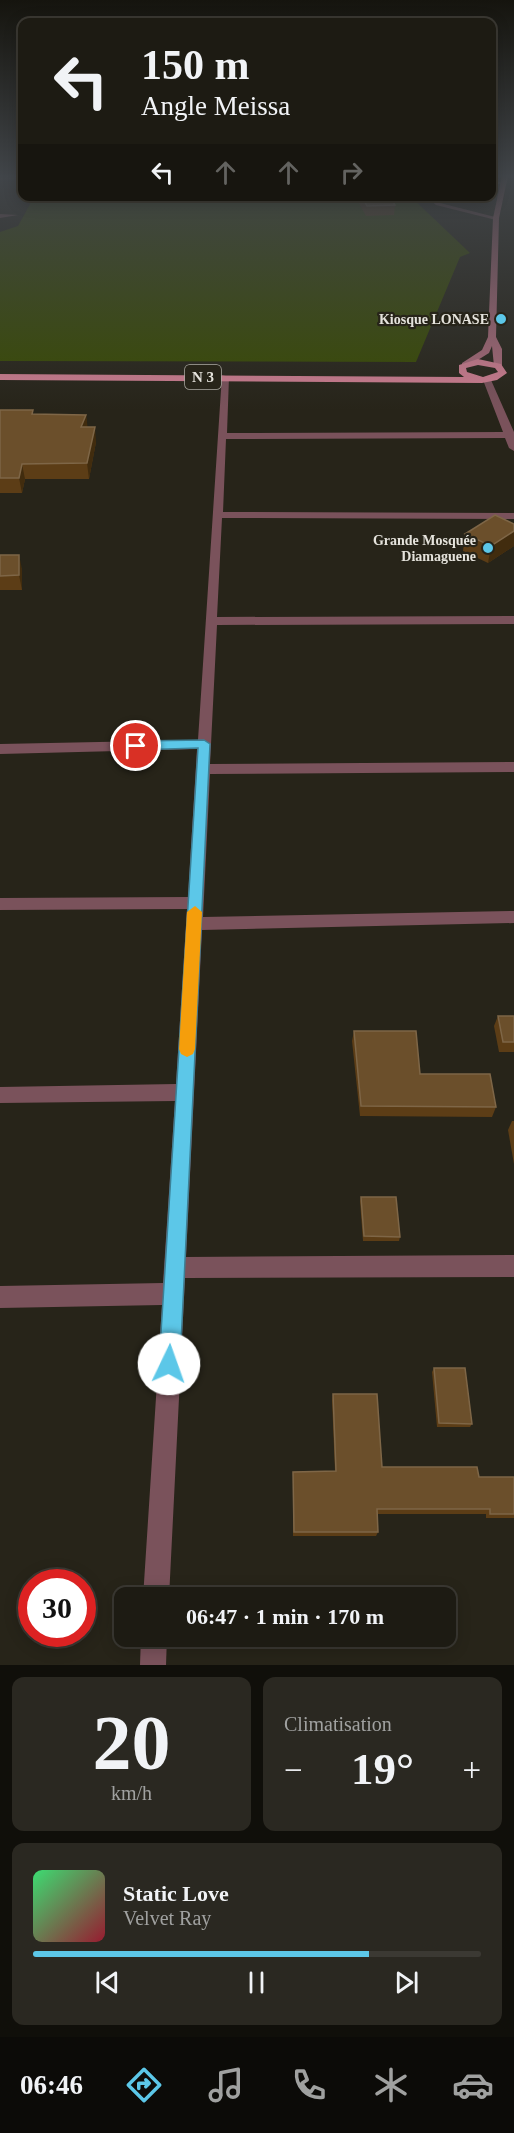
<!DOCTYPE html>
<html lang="fr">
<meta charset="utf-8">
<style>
:root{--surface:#1d1b13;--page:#2a2821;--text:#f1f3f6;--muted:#a0a1a0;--line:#3b3933;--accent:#5cc7e8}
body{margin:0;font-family:Georgia,serif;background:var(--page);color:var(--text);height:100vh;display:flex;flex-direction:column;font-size:22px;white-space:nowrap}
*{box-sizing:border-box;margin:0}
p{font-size:20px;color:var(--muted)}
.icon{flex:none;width:33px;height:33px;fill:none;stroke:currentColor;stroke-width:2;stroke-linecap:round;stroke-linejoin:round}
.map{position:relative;height:1665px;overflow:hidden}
.side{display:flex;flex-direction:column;gap:12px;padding:12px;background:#100f0a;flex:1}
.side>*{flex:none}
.hud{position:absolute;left:18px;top:18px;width:478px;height:183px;border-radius:12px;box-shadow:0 3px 15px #0003,0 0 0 2px var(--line);background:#1d1b13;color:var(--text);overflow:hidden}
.speed{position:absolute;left:18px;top:1569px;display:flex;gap:12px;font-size:30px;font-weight:700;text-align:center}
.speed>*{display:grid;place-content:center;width:78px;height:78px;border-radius:50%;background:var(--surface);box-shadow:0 3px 15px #0003,0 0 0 2px var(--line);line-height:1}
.speed .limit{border:9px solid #d22;background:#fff;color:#111}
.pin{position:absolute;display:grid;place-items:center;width:51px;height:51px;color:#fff;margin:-26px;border:3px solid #fff;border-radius:50%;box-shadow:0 2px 6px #0007}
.me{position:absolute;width:66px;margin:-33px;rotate:3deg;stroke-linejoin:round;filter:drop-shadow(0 0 4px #0008)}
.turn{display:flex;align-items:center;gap:21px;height:126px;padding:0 24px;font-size:27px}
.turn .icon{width:78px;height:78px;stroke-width:2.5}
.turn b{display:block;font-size:42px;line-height:51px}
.lanes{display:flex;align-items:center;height:57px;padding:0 24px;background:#0003;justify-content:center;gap:30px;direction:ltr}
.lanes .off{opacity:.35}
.big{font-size:45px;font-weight:600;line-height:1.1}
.side .widget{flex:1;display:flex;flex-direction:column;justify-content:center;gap:9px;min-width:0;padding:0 21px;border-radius:12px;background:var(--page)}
.side .dial{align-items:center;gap:0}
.dial b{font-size:78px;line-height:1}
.song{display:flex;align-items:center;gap:18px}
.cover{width:72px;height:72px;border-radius:9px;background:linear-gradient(135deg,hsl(140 70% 55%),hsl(350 70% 35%))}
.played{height:6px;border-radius:3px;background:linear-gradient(90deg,var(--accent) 75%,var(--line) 75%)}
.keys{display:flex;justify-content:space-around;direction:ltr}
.heat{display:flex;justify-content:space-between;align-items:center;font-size:33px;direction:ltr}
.side .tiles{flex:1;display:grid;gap:12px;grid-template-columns:1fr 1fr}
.widget:last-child{grid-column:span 2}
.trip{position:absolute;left:114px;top:1587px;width:342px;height:60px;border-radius:12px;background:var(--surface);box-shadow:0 3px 15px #0003,0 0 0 2px var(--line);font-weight:600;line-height:60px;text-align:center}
.dock{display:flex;height:96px;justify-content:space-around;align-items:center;background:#0c0b08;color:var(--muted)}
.dock .icon{width:42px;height:42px}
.dock .on{color:var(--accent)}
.dock b{font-size:27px;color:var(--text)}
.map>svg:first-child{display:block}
</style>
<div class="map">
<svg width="514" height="1665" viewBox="0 0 514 1665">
<rect width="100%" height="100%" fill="#272419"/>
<path fill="#394b02" d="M 410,196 L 470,253 L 460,257 L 416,362 L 0,361 L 0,232 L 18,226 L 34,197 Z"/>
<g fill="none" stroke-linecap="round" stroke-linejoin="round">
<g fill="#7a525b" fill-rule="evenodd">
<path d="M 0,176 L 22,176 L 22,179 L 0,180 Z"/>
<path d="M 492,181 L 506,183 L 492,185 Z"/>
<path d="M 426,196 L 433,196 L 440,203 L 499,218 L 496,220 L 436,205 Z"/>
<path d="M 0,214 L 18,215 L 0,218 Z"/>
<path d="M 222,375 L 229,377 L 227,433 L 503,432 L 483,380 L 487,377 L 491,380 L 514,432 L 514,451 L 509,448 L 505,438 L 226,439 L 223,512 L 514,513 L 514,519 L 222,518 L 217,617 L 514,616 L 514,624 L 217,625 L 210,764 L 514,762 L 514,772 L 210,774 L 203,917 L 514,911 L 514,923 L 202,930 L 186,1257 L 514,1255 L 514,1277 L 185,1278 L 169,1598 L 143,1598 L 162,1305 L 0,1308 L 0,1286 L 163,1283 L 175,1101 L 0,1103 L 0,1087 L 176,1084 L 187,909 L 0,910 L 0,898 L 188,897 L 197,749 L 0,754 L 0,744 L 198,740 Z"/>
<path d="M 141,1636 L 167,1636 L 166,1665 L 140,1665 Z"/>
</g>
<path fill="#aa6b7a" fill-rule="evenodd" d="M 502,176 L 508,176 L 499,218 L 496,337 L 502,349 L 502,366 L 498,369 L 494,366 L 492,346 L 489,353 L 465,368 L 462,367 L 462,363 L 482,350 L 488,337 L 493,218 Z"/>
<path fill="#cf7e91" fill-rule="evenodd" d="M 478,359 L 501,364 L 507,373 L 497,380 L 482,383 L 0,380 L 0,374 L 464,377 L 459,373 L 459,365 ZM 478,365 L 495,368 L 498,372 L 483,377 L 467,372 L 466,368 Z"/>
</g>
<g fill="#5c3d16">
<path d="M 355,196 L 389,196 L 395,205 L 394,215 L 366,216 Z"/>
<path d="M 0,410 L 34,414 L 86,415 L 87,427 L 96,442 L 89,479 L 25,479 L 22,493 L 0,493 Z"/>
<path d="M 514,524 L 514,546 L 488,563 L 463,551 L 465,534 Z"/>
<path d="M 0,555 L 22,569 L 22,590 L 0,590 Z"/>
<path d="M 498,1016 L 514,1016 L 514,1052 L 499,1052 L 494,1026 Z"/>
<path d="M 354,1031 L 420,1074 L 496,1107 L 492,1117 L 360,1116 L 352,1041 Z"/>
<path d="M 512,1121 L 514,1121 L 514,1164 L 508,1130 Z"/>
<path d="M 361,1197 L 400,1237 L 399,1241 L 363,1241 L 360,1201 Z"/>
<path d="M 434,1368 L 472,1424 L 470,1427 L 437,1427 L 432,1372 Z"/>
<path d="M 333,1394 L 382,1467 L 479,1477 L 514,1477 L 514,1518 L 486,1518 L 486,1514 L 377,1514 L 378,1532 L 376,1536 L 293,1536 L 293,1472 L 335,1471 L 332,1400 Z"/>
</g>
<g fill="#412c0e">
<path d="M 86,415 L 88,430 L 81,427 Z"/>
<path d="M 95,427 L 96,442 L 89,479 L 87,463 Z"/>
<path d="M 22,464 L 25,479 L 22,493 L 19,478 Z"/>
<path d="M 514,531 L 514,546 L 488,563 L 491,546 Z"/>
<path d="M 19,555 L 22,569 L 22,590 L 19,575 Z"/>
</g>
<g fill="#6b4f2b" stroke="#7e6647" stroke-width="1.5">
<path d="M 362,196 L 389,196 L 395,205 L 367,206 Z"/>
<path d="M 0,410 L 33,410 L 32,414 L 86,415 L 81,427 L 95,427 L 87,463 L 22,464 L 19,478 L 0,478 Z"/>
<path d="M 495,515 L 514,524 L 514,531 L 491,546 L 465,534 Z"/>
<path d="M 0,555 L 19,555 L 19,575 L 0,576 Z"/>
<path d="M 498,1016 L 514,1016 L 514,1042 L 503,1042 Z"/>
<path d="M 354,1031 L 416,1031 L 420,1074 L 490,1074 L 496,1107 L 361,1106 Z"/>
<path d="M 361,1197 L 396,1197 L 400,1237 L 364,1236 Z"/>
<path d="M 434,1368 L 465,1368 L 472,1424 L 439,1423 Z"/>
<path d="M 333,1394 L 377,1394 L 382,1467 L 477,1467 L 479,1477 L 514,1477 L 514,1514 L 490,1514 L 490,1509 L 377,1509 L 378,1532 L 294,1532 L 293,1472 L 336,1471 Z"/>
</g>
<linearGradient id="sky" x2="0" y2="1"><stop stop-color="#15140e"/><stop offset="0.43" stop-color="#414549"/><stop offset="1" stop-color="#414549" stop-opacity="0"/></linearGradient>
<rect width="514" height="410" fill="url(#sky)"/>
<path fill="#5cc7e8" stroke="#3c8197" stroke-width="1.5" d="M 204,740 L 210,744 L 180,1364 L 177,1371 L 169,1374 L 162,1371 L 159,1364 L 198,748 L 136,750 L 130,746 L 136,741 Z"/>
<path fill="#f59e0b" d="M 195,906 L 202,912 L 195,1049 L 193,1054 L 187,1057 L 181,1054 L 179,1049 L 187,912 Z"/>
<g fill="#5cc7e8" stroke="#272419" stroke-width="2">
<circle cx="501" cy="319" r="6"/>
<circle cx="488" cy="548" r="6"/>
</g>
<g text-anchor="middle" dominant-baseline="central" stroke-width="4.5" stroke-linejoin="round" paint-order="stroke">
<g font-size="14" font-weight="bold" fill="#e5e3dc" stroke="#272419" text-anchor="end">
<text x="489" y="319">Kiosque LONASE</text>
<text x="476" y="540">Grande Mosquée<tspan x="476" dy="16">Diamaguene</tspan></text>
</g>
<rect fill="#272419" stroke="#acaaa2" stroke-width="1.5" x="185" y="365" width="36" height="24" rx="4.5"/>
<g font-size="15" font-weight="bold" fill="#e5e3dc">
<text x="203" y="377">N 3</text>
</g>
</g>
</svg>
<div class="speed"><div class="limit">30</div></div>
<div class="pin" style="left:136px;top:746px;background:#d93025"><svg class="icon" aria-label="arrive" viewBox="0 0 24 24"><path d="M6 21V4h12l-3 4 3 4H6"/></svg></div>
<svg class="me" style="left:169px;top:1364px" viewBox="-20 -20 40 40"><circle r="19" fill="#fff"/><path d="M0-13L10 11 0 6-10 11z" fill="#5cc7e8"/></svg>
<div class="trip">06:47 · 1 min · 170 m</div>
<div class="hud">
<div class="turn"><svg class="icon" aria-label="left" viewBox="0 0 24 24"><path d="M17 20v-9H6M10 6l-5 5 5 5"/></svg><div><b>150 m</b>Angle Meissa</div></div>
<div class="lanes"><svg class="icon" aria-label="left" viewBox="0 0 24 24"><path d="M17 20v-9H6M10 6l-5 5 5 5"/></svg><svg class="icon off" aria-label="ahead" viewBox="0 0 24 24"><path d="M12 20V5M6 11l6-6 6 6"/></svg><svg class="icon off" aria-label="ahead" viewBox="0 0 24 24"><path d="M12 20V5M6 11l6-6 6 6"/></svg><svg class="icon off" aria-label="right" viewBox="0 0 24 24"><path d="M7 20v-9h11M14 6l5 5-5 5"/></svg></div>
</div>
</div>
<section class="side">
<div class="tiles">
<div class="widget dial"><b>20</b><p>km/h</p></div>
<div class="widget"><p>Climatisation</p>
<div class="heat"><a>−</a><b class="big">19°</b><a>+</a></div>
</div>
<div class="widget">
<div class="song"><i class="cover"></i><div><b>Static Love</b><p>Velvet Ray</p></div></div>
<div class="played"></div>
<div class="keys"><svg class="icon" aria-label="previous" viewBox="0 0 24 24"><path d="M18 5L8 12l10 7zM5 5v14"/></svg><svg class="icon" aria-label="pause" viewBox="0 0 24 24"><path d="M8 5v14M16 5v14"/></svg><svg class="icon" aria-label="next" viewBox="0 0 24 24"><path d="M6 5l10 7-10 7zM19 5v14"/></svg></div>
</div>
</div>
</section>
<nav class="dock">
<b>06:46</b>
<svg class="icon on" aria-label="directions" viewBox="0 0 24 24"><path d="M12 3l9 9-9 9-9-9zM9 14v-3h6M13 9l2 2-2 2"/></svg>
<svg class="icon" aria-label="music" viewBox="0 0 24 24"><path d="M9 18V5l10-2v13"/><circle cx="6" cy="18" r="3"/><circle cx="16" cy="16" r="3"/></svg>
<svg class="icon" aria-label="phone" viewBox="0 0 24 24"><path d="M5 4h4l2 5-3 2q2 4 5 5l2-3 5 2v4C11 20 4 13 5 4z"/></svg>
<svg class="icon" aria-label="climate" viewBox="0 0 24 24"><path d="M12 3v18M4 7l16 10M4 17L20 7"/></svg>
<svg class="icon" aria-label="car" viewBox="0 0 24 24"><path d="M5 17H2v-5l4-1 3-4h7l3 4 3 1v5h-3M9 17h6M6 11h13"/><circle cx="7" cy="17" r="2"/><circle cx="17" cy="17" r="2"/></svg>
</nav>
